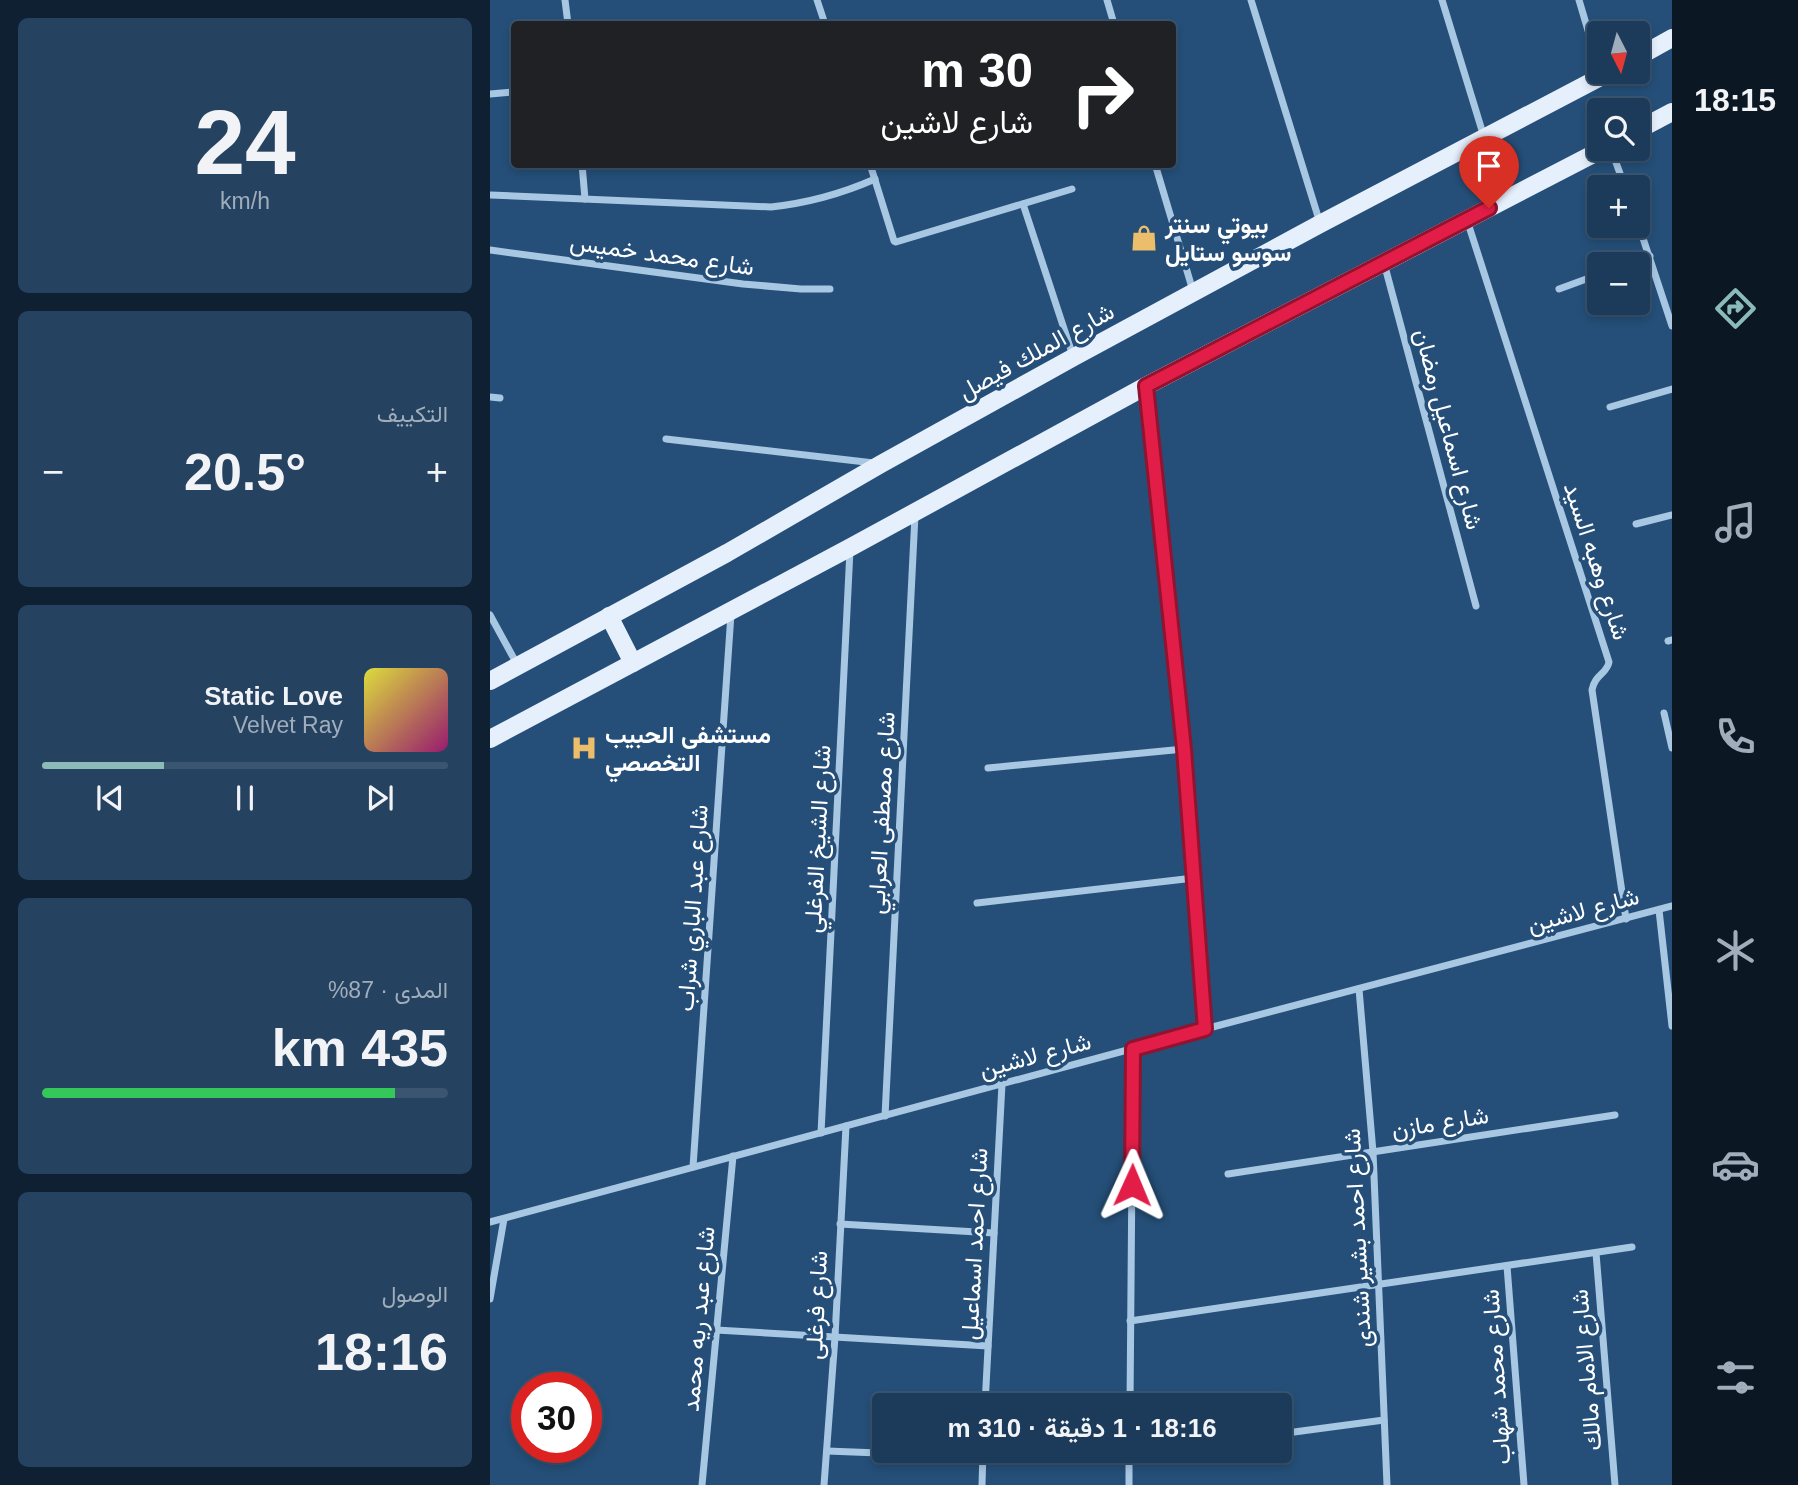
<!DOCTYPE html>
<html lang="ar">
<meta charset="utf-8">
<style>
:root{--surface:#1c3b5a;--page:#254260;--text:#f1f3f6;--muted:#a0adbb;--line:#3a5570;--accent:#8bbbb9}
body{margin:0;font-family:Arial,Vazirmatn,sans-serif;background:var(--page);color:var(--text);direction:rtl;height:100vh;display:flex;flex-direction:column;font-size:26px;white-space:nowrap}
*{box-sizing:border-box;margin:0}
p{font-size:23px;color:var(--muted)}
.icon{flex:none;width:38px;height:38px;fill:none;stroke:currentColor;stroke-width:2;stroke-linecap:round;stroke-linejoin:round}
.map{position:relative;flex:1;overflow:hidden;direction:ltr}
.panel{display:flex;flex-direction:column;gap:18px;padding:18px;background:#0f2032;width:490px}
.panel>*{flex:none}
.hud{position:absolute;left:21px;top:21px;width:665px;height:147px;border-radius:7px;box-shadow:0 4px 10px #0003,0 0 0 2px var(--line);direction:rtl;background:#202124;color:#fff;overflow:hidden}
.needle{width:46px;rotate:174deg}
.controls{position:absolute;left:1097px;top:21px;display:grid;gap:14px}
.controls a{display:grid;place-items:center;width:63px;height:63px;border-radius:7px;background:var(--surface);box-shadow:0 4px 10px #0003,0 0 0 2px var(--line);font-size:35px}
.speed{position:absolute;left:21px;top:1372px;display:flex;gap:14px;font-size:35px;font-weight:700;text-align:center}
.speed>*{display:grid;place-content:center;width:91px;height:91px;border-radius:50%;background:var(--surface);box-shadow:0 4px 10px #0003,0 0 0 2px var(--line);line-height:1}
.speed .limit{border:10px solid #d22;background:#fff;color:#111}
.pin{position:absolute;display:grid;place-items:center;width:60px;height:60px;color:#fff;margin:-72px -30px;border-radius:50% 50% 50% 0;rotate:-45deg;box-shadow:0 0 7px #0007}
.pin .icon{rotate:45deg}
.me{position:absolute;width:77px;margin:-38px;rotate:1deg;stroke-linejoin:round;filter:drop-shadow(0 0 5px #0008)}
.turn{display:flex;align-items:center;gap:24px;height:147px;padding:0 28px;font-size:32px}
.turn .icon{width:91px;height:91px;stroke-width:2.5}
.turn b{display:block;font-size:49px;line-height:60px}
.big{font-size:52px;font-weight:600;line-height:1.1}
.panel .tile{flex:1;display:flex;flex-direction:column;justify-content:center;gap:10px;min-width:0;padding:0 24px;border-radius:10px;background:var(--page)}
.panel .dial{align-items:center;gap:0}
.dial b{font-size:91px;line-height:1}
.song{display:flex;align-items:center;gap:21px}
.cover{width:84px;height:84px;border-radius:10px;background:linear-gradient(135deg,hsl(60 70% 55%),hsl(320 70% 35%))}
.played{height:7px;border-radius:4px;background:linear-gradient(90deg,var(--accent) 30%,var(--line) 30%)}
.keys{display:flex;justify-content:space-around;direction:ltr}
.heat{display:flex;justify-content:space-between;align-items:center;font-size:38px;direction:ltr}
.charge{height:10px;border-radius:5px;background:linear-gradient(90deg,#34c759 87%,var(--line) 0)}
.trip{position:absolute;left:382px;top:1393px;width:420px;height:70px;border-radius:7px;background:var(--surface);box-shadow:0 4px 10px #0003,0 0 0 2px var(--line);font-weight:600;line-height:70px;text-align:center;direction:rtl}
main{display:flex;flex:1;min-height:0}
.tab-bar{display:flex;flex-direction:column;width:126px;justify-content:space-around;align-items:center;background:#0b1824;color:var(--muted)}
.tab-bar .icon{width:49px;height:49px}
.tab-bar .current{color:var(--accent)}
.tab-bar b{font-size:32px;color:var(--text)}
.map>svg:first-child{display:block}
</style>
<main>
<nav class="tab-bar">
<b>18:15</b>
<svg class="icon current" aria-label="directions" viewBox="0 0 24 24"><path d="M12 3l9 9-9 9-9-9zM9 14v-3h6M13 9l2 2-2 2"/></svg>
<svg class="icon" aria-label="music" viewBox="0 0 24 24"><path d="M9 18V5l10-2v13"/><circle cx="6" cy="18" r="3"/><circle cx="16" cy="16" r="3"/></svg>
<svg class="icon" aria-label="phone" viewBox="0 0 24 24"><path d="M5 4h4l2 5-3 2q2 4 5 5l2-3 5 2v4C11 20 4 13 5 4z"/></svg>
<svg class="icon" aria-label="climate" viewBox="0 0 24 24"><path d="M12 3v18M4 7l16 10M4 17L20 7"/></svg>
<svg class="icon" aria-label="car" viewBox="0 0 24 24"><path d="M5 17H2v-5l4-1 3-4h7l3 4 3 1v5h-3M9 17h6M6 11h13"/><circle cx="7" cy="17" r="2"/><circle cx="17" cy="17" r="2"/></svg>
<svg class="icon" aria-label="filters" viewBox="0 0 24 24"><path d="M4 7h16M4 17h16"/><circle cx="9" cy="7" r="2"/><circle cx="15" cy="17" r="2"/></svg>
</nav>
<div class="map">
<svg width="1182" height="1485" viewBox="0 0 1182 1485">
<rect width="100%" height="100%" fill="#254f78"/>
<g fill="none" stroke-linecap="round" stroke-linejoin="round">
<g stroke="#a7c7e3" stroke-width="7">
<path d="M 75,0 L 78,24"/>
<path d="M 327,0 L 335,24"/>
<path d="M 617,0 L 624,24"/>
<path d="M 761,0 L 830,223"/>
<path d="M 952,0 L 994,137"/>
<path d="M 1089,0 L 1110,71"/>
<path d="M 0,94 L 24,92"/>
<path d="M 1121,149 L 1135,187"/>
<path d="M 92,164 L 95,199"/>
<path d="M 380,164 L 404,241 L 406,242 L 582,189"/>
<path d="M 665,164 L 703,291"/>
<path d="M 0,195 L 281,207 C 318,203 351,194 385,179"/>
<path d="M 533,204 L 583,356"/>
<path d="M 977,220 L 1119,662 C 1117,674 1105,674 1102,690 L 1136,919"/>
<path d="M 1148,223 L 1182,326"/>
<path d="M 0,250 L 253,284 L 311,289 L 340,289"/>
<path d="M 894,263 L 986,606"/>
<path d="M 1137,264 L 1160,256"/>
<path d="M 1069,289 L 1110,274"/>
<path d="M 657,389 L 694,749 L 715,1029"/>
<path d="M 0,397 L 10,398"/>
<path d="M 1120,407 L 1182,389"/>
<path d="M 176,439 L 384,463"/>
<path d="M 1146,524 L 1182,515"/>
<path d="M 0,615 L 28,666"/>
<path d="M 1178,641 L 1182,640"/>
<path d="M 1174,713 L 1182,748"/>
<path d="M 498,768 L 694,749"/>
<path d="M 487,903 L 704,878"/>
<path d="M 1169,910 L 1182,1026"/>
<path d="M 869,989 L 883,1152 L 897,1485"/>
<path d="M 395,1116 L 425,515"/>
<path d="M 331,1133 L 360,550"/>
<path d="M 203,1167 L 241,614"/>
<path d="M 738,1174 L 1125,1115"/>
<path d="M 0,1222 L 715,1029 L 1182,906"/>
<path d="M 350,1224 L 504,1233"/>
<path d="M 1106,1253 L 1125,1485"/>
<path d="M 1017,1266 L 1034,1485"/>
<path d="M 0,1299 L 14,1219"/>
<path d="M 640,1321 L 1142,1247"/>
<path d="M 226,1330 L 498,1346"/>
<path d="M 495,1405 L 512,1084"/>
<path d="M 640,1405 L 643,1049"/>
<path d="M 789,1434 L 894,1420"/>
<path d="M 337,1451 L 493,1457"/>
<path d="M 212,1485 L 243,1156"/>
<path d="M 334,1485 L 345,1337 L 356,1126"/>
<path d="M 492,1485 L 493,1451"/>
<path d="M 639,1485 L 639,1451"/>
</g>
<g stroke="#e6f0fc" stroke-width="18">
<path d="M 1148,57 L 1182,38"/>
<path d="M 1148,130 L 1182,112"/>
<path d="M 119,616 L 143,663"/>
<path d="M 0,681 L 237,553 L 391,464 L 584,357 L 830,224 L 1120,72"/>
<path d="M 0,739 L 361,547 L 656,386 L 1113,149"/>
</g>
</g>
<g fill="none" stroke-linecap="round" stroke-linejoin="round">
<g stroke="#92132f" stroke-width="18">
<path id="route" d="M 642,1185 L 643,1049 L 715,1029 L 694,749 L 656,386 L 999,208"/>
</g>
<use href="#route" stroke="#e11d48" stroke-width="12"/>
</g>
<defs>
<g id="shop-bare" transform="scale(2.1)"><path d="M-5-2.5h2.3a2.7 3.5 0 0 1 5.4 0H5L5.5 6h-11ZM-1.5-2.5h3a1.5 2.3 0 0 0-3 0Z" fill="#ecbd6b" stroke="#254f78" stroke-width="2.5" paint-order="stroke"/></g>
<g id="hospital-bare" transform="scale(2.1)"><path d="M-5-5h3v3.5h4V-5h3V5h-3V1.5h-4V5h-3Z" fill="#ecbd6b" stroke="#254f78" stroke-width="2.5" paint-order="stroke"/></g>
</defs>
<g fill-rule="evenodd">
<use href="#shop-bare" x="654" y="238"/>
<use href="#hospital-bare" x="94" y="748"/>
</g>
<g text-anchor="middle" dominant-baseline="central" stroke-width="7" stroke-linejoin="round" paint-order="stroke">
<g font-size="24" font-weight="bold" fill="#fff" stroke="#254f78" text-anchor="start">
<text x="675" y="224">بيوتي سنتر<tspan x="675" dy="28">سوسو ستايل</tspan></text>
<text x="115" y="734">مستشفى الحبيب<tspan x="115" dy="28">التخصصي</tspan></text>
</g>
<g font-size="24" fill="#fff" stroke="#254f78">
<text transform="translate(172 254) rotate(8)">شارع محمد خميس</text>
<text transform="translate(546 351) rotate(-29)">شارع الملك فيصل</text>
<text transform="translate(959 429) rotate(75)">شارع اسماعيل رمضان</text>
<text transform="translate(1107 561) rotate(72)">شارع وهبه السيد</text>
<text transform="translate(391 813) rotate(-87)">شارع مصطفى العرابي</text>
<text transform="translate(327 839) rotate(-87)">شارع الشيخ الفرغلي</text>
<text transform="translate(202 908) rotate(-86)">شارع عبد الباري شراب</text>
<text transform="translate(1093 910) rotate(-15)">شارع لاشين</text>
<text transform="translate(545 1055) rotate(-15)">شارع لاشين</text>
<text transform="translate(950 1122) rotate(-9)">شارع مازن</text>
<text transform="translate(867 1238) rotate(-93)">شارع احمد بشير شندى</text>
<text transform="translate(484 1244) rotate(-87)">شارع احمد اسماعيل</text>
<text transform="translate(326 1305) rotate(-87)">شارع فرغلى</text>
<text transform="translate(208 1319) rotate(-85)">شارع عبد ريه محمد</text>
<text transform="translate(1096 1370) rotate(-95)">شارع الامام مالك</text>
<text transform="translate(1006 1377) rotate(-94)">شارع محمد شهاب</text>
</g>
</g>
</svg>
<div class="controls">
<a><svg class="needle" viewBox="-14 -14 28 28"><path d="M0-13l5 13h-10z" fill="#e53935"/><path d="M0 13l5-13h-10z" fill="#a0adbb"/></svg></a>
<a><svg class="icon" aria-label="search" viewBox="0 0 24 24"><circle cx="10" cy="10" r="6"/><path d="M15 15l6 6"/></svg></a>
<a>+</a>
<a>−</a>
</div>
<div class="speed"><div class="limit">30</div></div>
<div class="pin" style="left:999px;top:208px;background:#d93025"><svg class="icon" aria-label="arrive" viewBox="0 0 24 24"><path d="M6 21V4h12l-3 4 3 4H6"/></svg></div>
<svg class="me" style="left:642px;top:1185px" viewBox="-20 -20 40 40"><path d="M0-17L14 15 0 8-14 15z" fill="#e11d48" stroke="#fff" stroke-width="4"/></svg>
<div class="trip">18:16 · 1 دقيقة · 310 m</div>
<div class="hud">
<div class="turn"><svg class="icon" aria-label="right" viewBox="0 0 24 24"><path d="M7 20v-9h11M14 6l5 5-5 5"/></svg><div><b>30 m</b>شارع لاشين</div></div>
</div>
</div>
<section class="panel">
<div class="tile dial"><b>24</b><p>km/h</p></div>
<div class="tile"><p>التكييف</p>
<div class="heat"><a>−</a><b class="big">20.5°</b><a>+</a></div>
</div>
<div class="tile">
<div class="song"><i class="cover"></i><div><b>Static Love</b><p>Velvet Ray</p></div></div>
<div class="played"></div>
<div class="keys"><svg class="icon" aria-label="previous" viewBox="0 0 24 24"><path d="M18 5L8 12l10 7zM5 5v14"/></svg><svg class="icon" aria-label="pause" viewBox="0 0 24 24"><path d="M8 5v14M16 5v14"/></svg><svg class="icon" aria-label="next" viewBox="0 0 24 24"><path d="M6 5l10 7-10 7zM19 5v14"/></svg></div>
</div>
<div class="tile"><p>المدى · 87%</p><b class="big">435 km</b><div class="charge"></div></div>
<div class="tile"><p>الوصول</p><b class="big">18:16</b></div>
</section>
</main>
